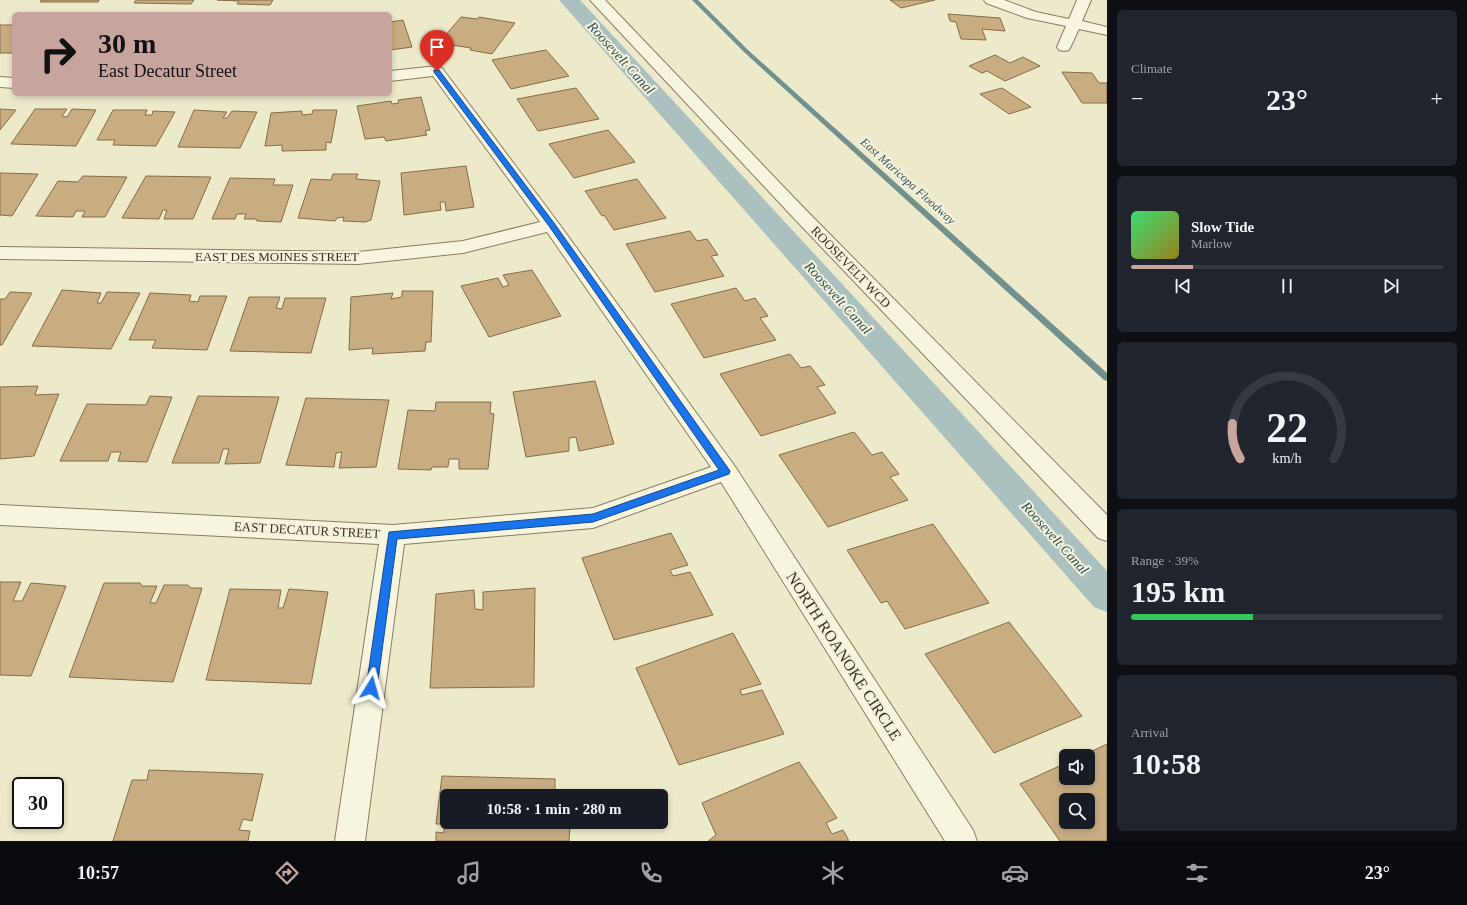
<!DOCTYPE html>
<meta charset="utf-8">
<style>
:root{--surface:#171b24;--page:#20242c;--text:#f1f3f6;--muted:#9ea1a6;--line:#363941;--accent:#c7a59e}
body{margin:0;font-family:"Times New Roman",serif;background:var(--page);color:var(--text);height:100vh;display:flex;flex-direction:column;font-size:15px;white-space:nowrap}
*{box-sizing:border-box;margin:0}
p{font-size:13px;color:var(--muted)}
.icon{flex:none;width:22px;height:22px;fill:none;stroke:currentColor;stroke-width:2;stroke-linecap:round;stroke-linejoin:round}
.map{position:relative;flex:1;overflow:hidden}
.side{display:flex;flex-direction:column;gap:10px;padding:10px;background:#0d0f14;width:360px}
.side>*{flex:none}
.top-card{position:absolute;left:12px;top:12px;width:380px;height:84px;border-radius:6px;box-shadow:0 2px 6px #0003;background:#c7a59e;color:#111;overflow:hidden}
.buttons{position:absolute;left:1059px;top:749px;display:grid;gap:8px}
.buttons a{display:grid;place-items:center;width:36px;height:36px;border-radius:6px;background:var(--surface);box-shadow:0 2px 6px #0003;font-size:20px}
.speed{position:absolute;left:12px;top:777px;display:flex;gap:8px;font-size:20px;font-weight:700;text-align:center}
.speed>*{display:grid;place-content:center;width:52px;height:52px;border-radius:50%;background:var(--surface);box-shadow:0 2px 6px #0003;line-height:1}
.speed .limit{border:2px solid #111;border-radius:6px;background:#fff;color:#111}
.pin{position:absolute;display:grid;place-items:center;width:34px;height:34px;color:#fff;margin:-41px -17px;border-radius:50% 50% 50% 0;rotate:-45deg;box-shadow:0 0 4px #0007}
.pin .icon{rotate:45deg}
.me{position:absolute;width:44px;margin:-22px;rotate:8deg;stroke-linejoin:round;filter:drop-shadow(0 0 3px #0008)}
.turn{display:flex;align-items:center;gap:14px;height:84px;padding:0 20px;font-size:18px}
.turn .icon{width:52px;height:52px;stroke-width:2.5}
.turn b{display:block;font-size:28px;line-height:34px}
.big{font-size:30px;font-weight:800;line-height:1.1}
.side .tile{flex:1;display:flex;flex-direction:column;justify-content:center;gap:6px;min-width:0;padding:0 14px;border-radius:6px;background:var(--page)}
.side .dial{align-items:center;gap:0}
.dial svg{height:104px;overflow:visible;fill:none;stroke:var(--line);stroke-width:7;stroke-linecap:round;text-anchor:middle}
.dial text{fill:var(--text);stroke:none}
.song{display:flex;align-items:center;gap:12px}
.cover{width:48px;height:48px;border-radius:6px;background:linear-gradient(135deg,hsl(140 70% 55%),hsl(50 70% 35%))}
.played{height:4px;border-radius:2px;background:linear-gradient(90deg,var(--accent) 20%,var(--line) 20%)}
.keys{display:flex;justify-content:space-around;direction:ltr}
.heat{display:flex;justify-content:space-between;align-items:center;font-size:22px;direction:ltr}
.charge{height:6px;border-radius:3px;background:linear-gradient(90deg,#34c759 39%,var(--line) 0)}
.trip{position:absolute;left:440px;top:789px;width:228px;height:40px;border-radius:6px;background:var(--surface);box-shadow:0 2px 6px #0003;font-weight:800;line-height:40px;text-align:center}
.tab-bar{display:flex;height:64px;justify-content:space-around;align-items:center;background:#090b0e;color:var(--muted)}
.tab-bar .icon{width:28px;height:28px}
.tab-bar .selected{color:var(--accent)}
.tab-bar b{font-size:18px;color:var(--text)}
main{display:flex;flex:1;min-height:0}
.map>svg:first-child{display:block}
</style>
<main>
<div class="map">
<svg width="1107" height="841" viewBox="0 0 1107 841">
<rect width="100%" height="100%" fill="#ede9cb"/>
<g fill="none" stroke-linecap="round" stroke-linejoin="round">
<path fill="#71908e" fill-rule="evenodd" d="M 692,0 L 698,0 L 748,50 L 1107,373 L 1107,381 L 1104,380 L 744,52 Z"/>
<path fill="#abc1bf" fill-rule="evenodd" d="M 559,0 L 580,0 L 1107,571 L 1107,612 L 1094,607 Z"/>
</g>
<g fill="#c8ad83" stroke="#866c47" fill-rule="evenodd">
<path d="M 41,0 L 99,0 L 98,2 L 40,2 Z"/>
<path d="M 136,0 L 194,0 L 191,4 L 134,3 Z"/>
<path d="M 217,0 L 273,0 L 270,5 L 237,4 L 239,1 Z"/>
<path d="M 890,0 L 935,0 L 901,8 Z"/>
<path d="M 948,14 L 1000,18 L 1005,31 L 982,29 L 986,40 L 961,39 L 956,22 L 950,21 Z"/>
<path d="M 461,17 L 477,19 L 479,17 L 515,23 L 492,54 L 470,50 L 471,48 L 439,43 Z"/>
<path d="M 403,20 L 412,47 L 390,50 L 390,22 Z"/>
<rect x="0" y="25" width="14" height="28"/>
<path d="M 546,50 L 569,76 L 511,89 L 492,60 Z"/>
<path d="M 995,55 L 1010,63 L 1023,57 L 1040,66 L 1005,81 L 987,71 L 982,73 L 969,66 Z"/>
<path d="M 1062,72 L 1092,73 L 1099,83 L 1107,83 L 1107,103 L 1082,103 Z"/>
<path d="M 576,88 L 599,119 L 538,131 L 517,99 Z"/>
<path d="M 1002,88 L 1031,107 L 1009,114 L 980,94 Z"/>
<path d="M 421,97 L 430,130 L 425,131 L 427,135 L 386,141 L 384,137 L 365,139 L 357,106 L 391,101 L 392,104 L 399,103 L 398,100 Z"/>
<path d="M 0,109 L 16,110 L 0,130 Z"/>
<path d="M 35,109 L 67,109 L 62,116 L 67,117 L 72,109 L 96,110 L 76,146 L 11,144 Z"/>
<path d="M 113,110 L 147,110 L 145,115 L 152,115 L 153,111 L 175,112 L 156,146 L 113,145 L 115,140 L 97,140 Z"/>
<path d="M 194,110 L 227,112 L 223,118 L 227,118 L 232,111 L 257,112 L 240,148 L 178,147 Z"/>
<path d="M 313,110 L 337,110 L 331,143 L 326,142 L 326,150 L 282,151 L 282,145 L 265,146 L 271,113 L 302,111 L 302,115 L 312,114 Z"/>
<path d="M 608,130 L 635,162 L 574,178 L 549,144 Z"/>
<path d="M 466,166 L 474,207 L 446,211 L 445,202 L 440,202 L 441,210 L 404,215 L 401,173 Z"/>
<path d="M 0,173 L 38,174 L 12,216 L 0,215 Z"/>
<path d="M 333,174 L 358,174 L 356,179 L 380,181 L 371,220 L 365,222 L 343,221 L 344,217 L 337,218 L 335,221 L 298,218 L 311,179 L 331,180 Z"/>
<path d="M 83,176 L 127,177 L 105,217 L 82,217 L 85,211 L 76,211 L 73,217 L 36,216 L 58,181 L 78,182 Z"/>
<path d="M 146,176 L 211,177 L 193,219 L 164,219 L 167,210 L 163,210 L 159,219 L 122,218 Z"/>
<path d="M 230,178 L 275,179 L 273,185 L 293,185 L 281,222 L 257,221 L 256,219 L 244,219 L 246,214 L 237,214 L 235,219 L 212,219 Z"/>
<path d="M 637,179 L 666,218 L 614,230 L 604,215 L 602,216 L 585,191 Z"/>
<path d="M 690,231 L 697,241 L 707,239 L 718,255 L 711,256 L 724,276 L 655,292 L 626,244 Z"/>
<path d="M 532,270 L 561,316 L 489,337 L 461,286 L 498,278 L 503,287 L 509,285 L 503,275 Z"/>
<path d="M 736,288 L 745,301 L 755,298 L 768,316 L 760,318 L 776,340 L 704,358 L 671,304 Z"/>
<path d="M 62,290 L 101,293 L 97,303 L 101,303 L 107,292 L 140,293 L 111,349 L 32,346 Z"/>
<path d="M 402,291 L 433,291 L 431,342 L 426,342 L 425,351 L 372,354 L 373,348 L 349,350 L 351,297 L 393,293 L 391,299 L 402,297 Z"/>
<path d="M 10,292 L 32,293 L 2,345 L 0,345 L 0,299 L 5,299 Z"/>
<path d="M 150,293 L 191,295 L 189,301 L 198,302 L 200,296 L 227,296 L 207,350 L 152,348 L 156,340 L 129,340 Z"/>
<path d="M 249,297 L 280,297 L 276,308 L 282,309 L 285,298 L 326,298 L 311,353 L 230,351 Z"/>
<path d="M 790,354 L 801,368 L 810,366 L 825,385 L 817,387 L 836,413 L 761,436 L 720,374 Z"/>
<path d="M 595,381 L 614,444 L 579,451 L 576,437 L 569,438 L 569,451 L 526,457 L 513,392 Z"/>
<path d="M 38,386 L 35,395 L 59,394 L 34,456 L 0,459 L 0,387 Z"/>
<path d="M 150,396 L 172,397 L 147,462 L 118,461 L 121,452 L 111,452 L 108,461 L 60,461 L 87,404 L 146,405 Z"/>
<path d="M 198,396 L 279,397 L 260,463 L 225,464 L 229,449 L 223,449 L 219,463 L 172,463 Z"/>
<path d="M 306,398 L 389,400 L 376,467 L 339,468 L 342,452 L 336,453 L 334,467 L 286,465 Z"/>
<path d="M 436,402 L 491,402 L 490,413 L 494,414 L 488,469 L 459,469 L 459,459 L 449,459 L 448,467 L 432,467 L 431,470 L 398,469 L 408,410 L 435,411 Z"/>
<path d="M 854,432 L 872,455 L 882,452 L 899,474 L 890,477 L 908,500 L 828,527 L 779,455 Z"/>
<path d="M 933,524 L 989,603 L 905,629 L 887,601 L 881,603 L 847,550 Z"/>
<path d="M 671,533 L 688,565 L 670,570 L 673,576 L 690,572 L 713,615 L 614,640 L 582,558 Z"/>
<path d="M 0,582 L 21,582 L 13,601 L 22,601 L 31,583 L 66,586 L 31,676 L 0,675 Z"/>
<path d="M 104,583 L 140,583 L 142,586 L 157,586 L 150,603 L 156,603 L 164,585 L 188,585 L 191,588 L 202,588 L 173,682 L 69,677 Z"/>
<path d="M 535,588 L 534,687 L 430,688 L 436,594 L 474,590 L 475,609 L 483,610 L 483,592 Z"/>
<path d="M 230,589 L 281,590 L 278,608 L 283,608 L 289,589 L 328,592 L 311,684 L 206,680 Z"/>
<path d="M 1009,622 L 1082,716 L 994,753 L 925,654 Z"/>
<path d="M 733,633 L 761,684 L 740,690 L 742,695 L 762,690 L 784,734 L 679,765 L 636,668 Z"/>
<path d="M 1107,744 L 1107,841 L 1060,841 L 1020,784 L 1066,763 L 1066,778 L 1088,778 L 1088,756 L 1082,756 ZM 1066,800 L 1088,800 L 1088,822 L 1066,822 Z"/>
<path d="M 799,762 L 837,818 L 826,823 L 832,834 L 843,830 L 849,841 L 708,841 L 716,835 L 702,803 Z"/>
<path d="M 149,770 L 263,774 L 252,821 L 243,819 L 239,830 L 250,831 L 248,841 L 113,841 L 132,780 L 147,780 Z"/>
<path d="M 442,776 L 555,779 L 555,796 L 447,796 L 447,822 L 555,822 L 570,824 L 569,841 L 436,841 L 436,832 L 444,833 L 444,824 L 436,824 Z"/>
</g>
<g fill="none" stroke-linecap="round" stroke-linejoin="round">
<g stroke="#897d60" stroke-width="2">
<g id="minor">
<path d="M 590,0 L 605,0 L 801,205 L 1107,515 L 1107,541 L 1098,538 L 789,213 Z"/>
<path d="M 984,0 L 1004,0 L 1036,12 L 1069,19 L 1077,0 L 1091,0 L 1082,21 L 1107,27 L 1107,35 L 1079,29 L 1069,50 L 1064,51 L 1059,50 L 1057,47 L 1066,26 L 1027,18 L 986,3 Z"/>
<path d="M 437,66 L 442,68 L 557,221 L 734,465 L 973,830 L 977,841 L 945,841 L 721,482 L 593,528 L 404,544 L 365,841 L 335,841 L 379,544 L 0,525 L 0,505 L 393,525 L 593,508 L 711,467 L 547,232 L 463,253 L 358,264 L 0,259 L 0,247 L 358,252 L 463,241 L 540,222 L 433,76 L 390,81 L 390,71 Z"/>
<path d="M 0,77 L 14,78 L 14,88 L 0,87 Z"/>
</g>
</g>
<use href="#minor" fill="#f7f5de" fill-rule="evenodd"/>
</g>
<path fill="#1a73e8" stroke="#114b97" d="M 434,70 L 439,70 L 554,223 L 730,471 L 729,474 L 593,522 L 397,539 L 377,688 L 375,692 L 371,693 L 367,692 L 366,688 L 389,532 L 593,514 L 719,470 L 549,226 L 434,72 Z"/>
<g text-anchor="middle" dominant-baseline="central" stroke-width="4" stroke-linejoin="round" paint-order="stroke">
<g font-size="12" font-style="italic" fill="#325459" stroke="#f4f2da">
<text transform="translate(908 181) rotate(42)">East Maricopa Floodway</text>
</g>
<g font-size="13" fill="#3a3222" stroke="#f4f2da">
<text x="277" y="256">EAST DES MOINES STREET</text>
<text transform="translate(851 267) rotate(46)">ROOSEVELT WCD</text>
<text transform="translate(307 530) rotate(3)">EAST DECATUR STREET</text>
</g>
<g font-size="14" font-style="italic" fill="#325459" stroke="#f4f2da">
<text transform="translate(621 58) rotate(48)">Roosevelt Canal</text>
<text transform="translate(838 298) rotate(48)">Roosevelt Canal</text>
<text transform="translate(1055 538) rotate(48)">Roosevelt Canal</text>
</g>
<g font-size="16" fill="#3a3222" stroke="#f4f2da">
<text transform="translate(844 656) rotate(57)">NORTH ROANOKE CIRCLE</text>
</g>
</g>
</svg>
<div class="buttons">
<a><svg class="icon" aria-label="sound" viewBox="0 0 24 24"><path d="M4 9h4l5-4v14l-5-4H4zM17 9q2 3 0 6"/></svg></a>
<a><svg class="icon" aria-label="search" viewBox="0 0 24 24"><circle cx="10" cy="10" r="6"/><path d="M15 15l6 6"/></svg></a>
</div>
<div class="speed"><div class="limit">30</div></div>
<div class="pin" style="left:437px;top:71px;background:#d93025"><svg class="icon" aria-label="arrive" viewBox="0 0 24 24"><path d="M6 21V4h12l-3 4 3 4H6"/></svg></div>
<svg class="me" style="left:371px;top:688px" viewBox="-20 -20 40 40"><path d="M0-17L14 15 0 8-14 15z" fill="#1a73e8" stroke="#fff" stroke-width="4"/></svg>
<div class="trip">10:58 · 1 min · 280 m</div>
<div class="top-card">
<div class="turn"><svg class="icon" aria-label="right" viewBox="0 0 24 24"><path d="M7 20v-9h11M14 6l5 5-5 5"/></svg><div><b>30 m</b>East Decatur Street</div></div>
</div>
</div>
<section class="side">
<div class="tile"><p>Climate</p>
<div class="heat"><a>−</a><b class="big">23°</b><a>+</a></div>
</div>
<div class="tile">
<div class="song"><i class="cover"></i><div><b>Slow Tide</b><p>Marlow</p></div></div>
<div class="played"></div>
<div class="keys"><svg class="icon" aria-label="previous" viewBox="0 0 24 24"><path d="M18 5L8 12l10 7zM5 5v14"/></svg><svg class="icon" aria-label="pause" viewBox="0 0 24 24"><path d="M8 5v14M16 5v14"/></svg><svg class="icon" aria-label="next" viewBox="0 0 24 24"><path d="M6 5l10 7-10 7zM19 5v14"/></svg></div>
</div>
<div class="tile dial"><svg viewBox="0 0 100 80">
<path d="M14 69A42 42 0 1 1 86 69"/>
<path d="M14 69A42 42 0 0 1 8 42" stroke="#c7a59e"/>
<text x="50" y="56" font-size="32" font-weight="700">22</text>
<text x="50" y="72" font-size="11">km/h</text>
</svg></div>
<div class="tile"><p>Range · 39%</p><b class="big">195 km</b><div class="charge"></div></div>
<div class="tile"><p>Arrival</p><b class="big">10:58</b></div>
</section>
</main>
<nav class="tab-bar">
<b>10:57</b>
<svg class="icon selected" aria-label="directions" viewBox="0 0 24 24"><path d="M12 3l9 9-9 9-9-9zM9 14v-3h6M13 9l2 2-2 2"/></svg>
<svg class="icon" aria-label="music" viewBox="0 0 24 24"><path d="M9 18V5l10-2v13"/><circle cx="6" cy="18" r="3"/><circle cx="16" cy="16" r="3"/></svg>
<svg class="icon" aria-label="phone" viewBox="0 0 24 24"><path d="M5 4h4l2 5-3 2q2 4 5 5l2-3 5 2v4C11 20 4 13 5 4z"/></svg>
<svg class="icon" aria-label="climate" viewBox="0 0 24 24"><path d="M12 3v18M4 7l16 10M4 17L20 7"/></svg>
<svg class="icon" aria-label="car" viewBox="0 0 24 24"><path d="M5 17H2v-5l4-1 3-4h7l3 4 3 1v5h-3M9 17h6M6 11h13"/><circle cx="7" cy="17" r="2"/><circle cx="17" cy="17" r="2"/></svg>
<svg class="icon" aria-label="filters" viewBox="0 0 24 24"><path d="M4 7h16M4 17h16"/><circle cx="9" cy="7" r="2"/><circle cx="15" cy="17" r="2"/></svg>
<b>23°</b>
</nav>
